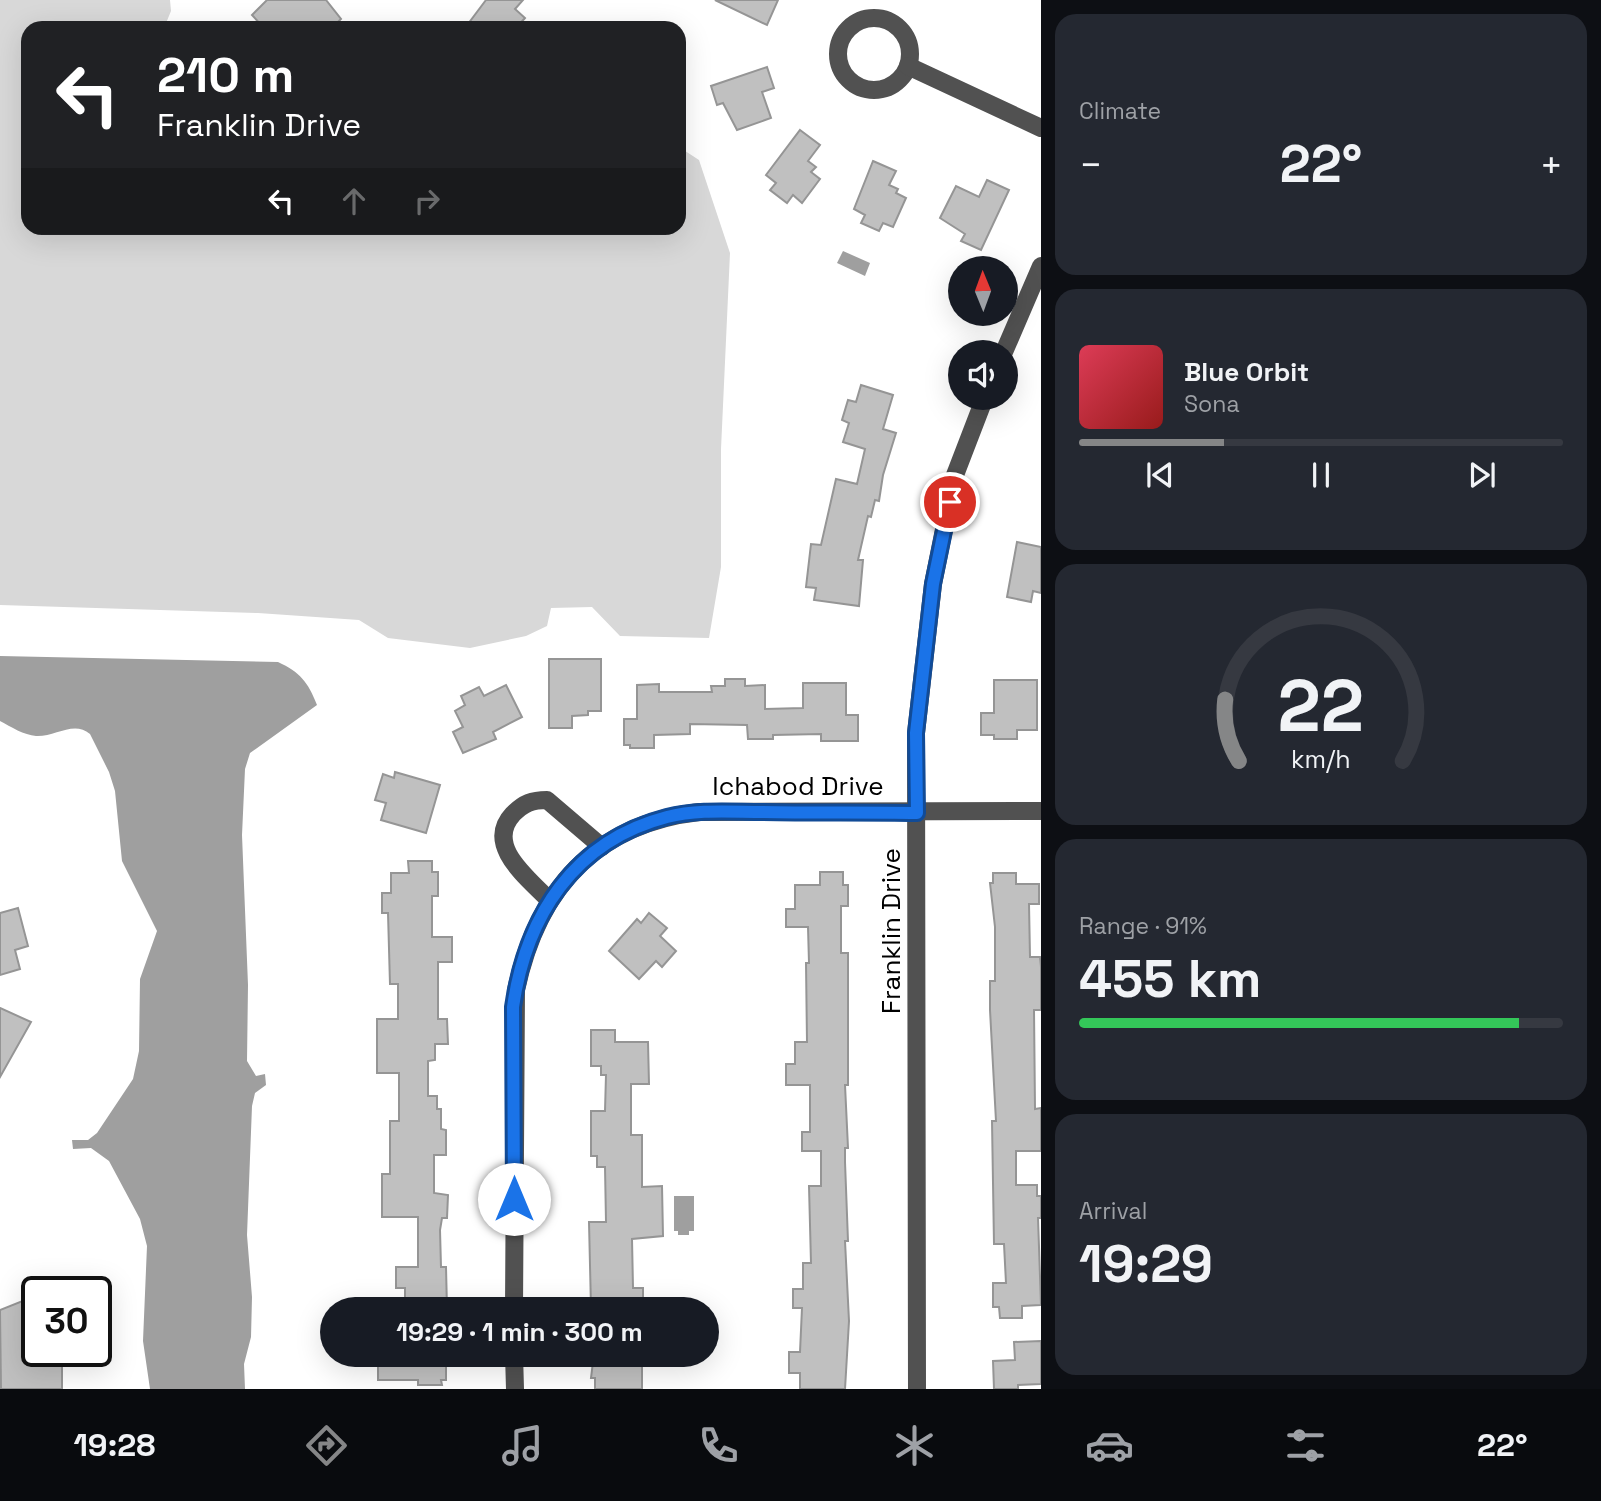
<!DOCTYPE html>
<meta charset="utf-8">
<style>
:root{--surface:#171b24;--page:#242831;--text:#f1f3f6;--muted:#9ea1a6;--line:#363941;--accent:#858687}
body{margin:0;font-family:"Space Grotesk",sans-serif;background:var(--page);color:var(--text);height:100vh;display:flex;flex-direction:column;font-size:26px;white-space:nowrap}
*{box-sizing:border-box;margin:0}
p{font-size:23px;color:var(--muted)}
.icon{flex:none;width:38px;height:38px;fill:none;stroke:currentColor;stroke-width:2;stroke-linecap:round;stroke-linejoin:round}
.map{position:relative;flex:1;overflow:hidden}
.drawer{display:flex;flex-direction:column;gap:14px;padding:14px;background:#0d0f14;width:560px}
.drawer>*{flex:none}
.banner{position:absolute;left:21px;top:21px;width:665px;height:214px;border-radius:21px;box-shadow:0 7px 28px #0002;background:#202124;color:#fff;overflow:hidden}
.needle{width:46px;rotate:359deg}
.tools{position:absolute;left:948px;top:256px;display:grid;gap:14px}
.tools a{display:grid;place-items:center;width:70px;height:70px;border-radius:50%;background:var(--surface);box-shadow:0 7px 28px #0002;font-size:35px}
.speed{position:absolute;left:21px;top:1276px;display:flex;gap:14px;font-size:35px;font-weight:700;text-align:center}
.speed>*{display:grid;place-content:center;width:91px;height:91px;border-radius:50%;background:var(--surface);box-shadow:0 7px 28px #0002;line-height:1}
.speed .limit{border:4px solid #111;border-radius:10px;background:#fff;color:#111}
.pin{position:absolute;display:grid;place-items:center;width:60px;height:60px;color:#fff;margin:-30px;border:4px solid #fff;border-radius:50%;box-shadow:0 2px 7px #0007}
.me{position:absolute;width:77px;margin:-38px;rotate:0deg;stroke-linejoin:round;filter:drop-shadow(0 0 5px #0008)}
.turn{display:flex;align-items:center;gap:24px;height:147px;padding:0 21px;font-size:32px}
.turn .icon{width:91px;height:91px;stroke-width:2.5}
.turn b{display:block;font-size:49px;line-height:60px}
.lanes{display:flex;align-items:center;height:66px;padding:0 21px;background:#0003;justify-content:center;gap:35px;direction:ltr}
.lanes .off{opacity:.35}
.big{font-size:52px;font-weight:600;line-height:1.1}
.drawer .tile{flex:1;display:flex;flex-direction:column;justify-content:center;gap:10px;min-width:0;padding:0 24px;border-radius:21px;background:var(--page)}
.drawer .dial{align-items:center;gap:0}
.dial svg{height:182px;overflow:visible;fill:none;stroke:var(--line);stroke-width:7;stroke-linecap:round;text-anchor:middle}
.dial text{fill:var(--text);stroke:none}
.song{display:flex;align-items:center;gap:21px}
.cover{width:84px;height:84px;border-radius:10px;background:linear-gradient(135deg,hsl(350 70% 55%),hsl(0 70% 35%))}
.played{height:7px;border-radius:4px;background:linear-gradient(90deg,var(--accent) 30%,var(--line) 30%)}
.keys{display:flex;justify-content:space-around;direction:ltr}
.heat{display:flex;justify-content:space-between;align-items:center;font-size:38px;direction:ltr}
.charge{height:10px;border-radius:5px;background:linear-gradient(90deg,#34c759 91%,var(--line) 0)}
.trip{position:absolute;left:320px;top:1297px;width:399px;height:70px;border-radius:35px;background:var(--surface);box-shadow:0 7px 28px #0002;font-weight:600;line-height:70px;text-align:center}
.menu{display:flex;height:112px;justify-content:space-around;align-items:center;background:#090b0e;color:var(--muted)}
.menu .icon{width:49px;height:49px}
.menu .on{color:var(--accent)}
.menu b{font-size:32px;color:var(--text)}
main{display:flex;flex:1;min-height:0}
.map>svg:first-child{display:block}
</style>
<main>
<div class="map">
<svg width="1041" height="1389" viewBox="0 0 1041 1389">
<rect width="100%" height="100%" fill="#fff"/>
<path fill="#d8d8d8" d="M 0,0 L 170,0 L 171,11 L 164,28 L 28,28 L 28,228 L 679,228 L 679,147 L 699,160 L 730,253 L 721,449 L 721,567 L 709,638 L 620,636 L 592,607 L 551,608 L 547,626 L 526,636 L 470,648 L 388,638 L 359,620 L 258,613 L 0,605 Z"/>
<g fill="#9f9f9f">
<path d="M 843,251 L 870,263 L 865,276 L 837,263 Z"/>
<path d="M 0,656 L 278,662 C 300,672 308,682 317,705 L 250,753 L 245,769 L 242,835 L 248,985 L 247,1061 L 256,1076 L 265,1074 L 266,1085 L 255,1093 L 252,1106 L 247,1235 L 252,1297 L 251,1337 L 244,1364 L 245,1389 L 150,1389 L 143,1341 L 147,1246 L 140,1219 L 109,1161 L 91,1148 L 73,1149 L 72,1140 L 88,1140 L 97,1133 L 133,1079 L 139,1051 L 140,979 L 157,931 L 122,861 L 115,791 L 109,772 L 90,734 C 74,720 55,737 36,736 C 24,735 11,727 0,721 Z"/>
<path d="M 674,1196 L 694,1196 L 694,1231 L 689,1231 L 689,1235 L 678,1235 L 678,1231 L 674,1231 Z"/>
</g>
<g fill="#c0c0c0" stroke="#959595" stroke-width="2">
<path d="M 267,0 L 326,0 L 341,19 L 332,28 L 264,28 L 252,15 Z"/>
<path d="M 486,0 L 523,0 L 515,9 L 525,18 L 516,28 L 465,28 Z"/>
<path d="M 715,0 L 778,0 L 767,25 Z"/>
<path d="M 767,67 L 774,88 L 762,92 L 771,118 L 737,130 L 723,103 L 717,105 L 711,86 Z"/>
<path d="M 800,130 L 820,145 L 808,161 L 816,167 L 811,172 L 820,179 L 802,203 L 793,195 L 787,203 L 770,190 L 776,183 L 766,175 Z"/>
<path d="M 873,161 L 896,171 L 889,185 L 898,189 L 896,193 L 906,198 L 893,227 L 883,223 L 879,231 L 861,223 L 865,215 L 854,209 Z"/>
<path d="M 987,180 L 1009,190 L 981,250 L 961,241 L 965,234 L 940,218 L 956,186 L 979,197 Z"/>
<path d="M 861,385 L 893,395 L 883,429 L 896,433 L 883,475 L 879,501 L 875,500 L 871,517 L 868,516 L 858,560 L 863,560 L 859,606 L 814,600 L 816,588 L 806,587 L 811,544 L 821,545 L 836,479 L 857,484 L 865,449 L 843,442 L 849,423 L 842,420 L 848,400 L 856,402 Z"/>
<path d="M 1017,542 L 1041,547 L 1041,593 L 1033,591 L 1031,602 L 1007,597 Z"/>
<path d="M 549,659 L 601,659 L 601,711 L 588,711 L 588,715 L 572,716 L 572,728 L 549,728 Z"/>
<path d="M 725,679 L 745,679 L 745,686 L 765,685 L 765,709 L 803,708 L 803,683 L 846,683 L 846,715 L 858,715 L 858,741 L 821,741 L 821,734 L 773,735 L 773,739 L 748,739 L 747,725 L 690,724 L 690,734 L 654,735 L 654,748 L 630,748 L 630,745 L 624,745 L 624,719 L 637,719 L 637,685 L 659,684 L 659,692 L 712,692 L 711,686 L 725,686 Z"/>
<path d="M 994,680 L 1037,680 L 1037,730 L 1017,730 L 1017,739 L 994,739 L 994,735 L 981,735 L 981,713 L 994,713 Z"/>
<path d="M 506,685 L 522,717 L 493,732 L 496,739 L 463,753 L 453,732 L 463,727 L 455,711 L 465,705 L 461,696 L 479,687 L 484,696 Z"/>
<path d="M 395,772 L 440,785 L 426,833 L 381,820 L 386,803 L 375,800 L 383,774 L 394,778 Z"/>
<path d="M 408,861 L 432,861 L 432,872 L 438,872 L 438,896 L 432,896 L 432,937 L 452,937 L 452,962 L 438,962 L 438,1019 L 447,1019 L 448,1044 L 435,1044 L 435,1060 L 428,1061 L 428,1096 L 437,1096 L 437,1109 L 441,1109 L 441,1129 L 446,1130 L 446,1155 L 434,1155 L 434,1193 L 448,1195 L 447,1218 L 442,1218 L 440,1230 L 441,1267 L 446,1267 L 447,1309 L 405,1309 L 405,1288 L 396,1288 L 396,1267 L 418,1267 L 418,1217 L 382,1217 L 382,1174 L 390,1174 L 390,1121 L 399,1121 L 399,1073 L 377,1073 L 377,1019 L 398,1019 L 398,984 L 390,984 L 388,913 L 382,913 L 382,893 L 391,893 L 391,873 L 409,873 Z"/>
<path d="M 820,872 L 843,872 L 843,885 L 848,885 L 848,906 L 841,906 L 841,953 L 848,953 L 848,1085 L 845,1085 L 848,1148 L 845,1148 L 845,1162 L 848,1241 L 845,1241 L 849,1321 L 845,1389 L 800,1389 L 800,1373 L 789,1373 L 789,1352 L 800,1352 L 802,1308 L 793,1308 L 793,1289 L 803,1289 L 803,1263 L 811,1263 L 809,1186 L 821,1186 L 821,1151 L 802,1151 L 802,1132 L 810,1132 L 810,1085 L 786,1085 L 786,1064 L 795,1064 L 795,1042 L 807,1042 L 806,963 L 809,963 L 808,927 L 786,927 L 786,909 L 795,909 L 795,885 L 820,885 Z"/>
<path d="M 993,873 L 1016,873 L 1016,884 L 1039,884 L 1039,904 L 1029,904 L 1030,957 L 1040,957 L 1041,967 L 1041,1010 L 1034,1010 L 1035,1109 L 1041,1108 L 1041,1151 L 1016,1151 L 1016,1185 L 1037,1185 L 1037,1196 L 1041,1196 L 1041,1218 L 1038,1218 L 1041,1305 L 1022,1306 L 1022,1318 L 1000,1318 L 999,1307 L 993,1307 L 993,1283 L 1006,1283 L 1004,1244 L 994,1244 L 992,1121 L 996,1121 L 990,1010 L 990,981 L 995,981 L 995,927 L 990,883 L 993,883 Z"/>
<path d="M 18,908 L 28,946 L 15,950 L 20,969 L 0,975 L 0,913 Z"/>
<path d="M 649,913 L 667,928 L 660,936 L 676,951 L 662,967 L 656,961 L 639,979 L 609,951 L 637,919 L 641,923 Z"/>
<path d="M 0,1008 L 31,1022 L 0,1077 Z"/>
<path d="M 591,1030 L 615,1030 L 615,1042 L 648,1042 L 649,1084 L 631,1084 L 631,1135 L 642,1135 L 642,1187 L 662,1186 L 663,1236 L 632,1239 L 633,1288 L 643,1288 L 643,1309 L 591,1308 L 589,1222 L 606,1222 L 605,1167 L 597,1167 L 597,1156 L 591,1156 L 591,1111 L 605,1111 L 606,1075 L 601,1075 L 601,1066 L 591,1066 Z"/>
<path d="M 30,1298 L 37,1317 L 37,1361 L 62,1361 L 62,1389 L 1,1389 L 0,1310 Z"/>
<path d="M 1041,1341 L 1041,1384 L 1018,1385 L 1018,1389 L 994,1389 L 993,1361 L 1015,1360 L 1014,1342 Z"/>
<path d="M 378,1354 L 446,1356 L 446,1380 L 441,1380 L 442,1385 L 418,1385 L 418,1380 L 378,1380 Z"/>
<path d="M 594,1354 L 642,1356 L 642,1389 L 595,1389 L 595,1378 L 591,1378 Z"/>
</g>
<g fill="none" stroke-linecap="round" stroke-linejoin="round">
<g stroke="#515151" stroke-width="18">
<circle cx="874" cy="54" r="36"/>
<path d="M 908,66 L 1041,128"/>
<path d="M 1004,352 L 1041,266"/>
<path d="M 548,899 C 528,878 484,845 513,814 C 524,803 532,800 547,800 L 602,847"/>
<path d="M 514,1309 L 516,990 C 537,891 594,824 699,812 L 1041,811"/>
<path d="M 514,1354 L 515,1389"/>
<path d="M 917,1389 L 916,733 L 933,584 L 955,475 L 985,397"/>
</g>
</g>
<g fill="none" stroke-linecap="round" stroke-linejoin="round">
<g stroke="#114b97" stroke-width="18">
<path id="route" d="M 514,1199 L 513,1007 C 526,916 574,841 667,817 C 698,809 731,812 763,812 C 814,813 866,812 917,813 L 916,733 L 933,584 L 950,502"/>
</g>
<use href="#route" stroke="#1a73e8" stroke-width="12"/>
</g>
<g text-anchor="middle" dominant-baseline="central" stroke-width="7" stroke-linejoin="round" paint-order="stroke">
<g font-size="26" fill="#000" stroke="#fff">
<text x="798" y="786">Ichabod Drive</text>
<text transform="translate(891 931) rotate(-90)">Franklin Drive</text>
</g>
</g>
</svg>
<div class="tools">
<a><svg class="needle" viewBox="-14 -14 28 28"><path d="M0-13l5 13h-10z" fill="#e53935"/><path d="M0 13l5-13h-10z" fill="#9ea1a6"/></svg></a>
<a><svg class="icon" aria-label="sound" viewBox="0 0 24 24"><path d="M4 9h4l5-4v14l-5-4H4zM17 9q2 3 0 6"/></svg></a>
</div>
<div class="speed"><div class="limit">30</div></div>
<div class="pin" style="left:950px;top:502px;background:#d93025"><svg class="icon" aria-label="arrive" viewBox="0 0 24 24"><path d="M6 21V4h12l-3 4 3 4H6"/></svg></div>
<svg class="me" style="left:514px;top:1199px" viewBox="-20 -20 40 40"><circle r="19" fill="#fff"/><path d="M0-13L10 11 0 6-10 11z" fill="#1a73e8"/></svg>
<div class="trip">19:29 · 1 min · 300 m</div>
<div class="banner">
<div class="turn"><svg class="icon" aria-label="left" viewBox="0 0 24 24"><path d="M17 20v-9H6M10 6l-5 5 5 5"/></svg><div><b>210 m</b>Franklin Drive</div></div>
<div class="lanes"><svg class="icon" aria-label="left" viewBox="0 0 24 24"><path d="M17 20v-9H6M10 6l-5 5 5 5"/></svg><svg class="icon off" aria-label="ahead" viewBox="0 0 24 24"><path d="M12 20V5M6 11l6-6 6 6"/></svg><svg class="icon off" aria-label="right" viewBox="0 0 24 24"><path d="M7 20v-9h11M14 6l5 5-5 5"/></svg></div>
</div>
</div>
<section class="drawer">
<div class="tile"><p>Climate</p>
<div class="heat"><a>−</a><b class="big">22°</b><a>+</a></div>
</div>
<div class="tile">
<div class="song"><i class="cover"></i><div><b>Blue Orbit</b><p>Sona</p></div></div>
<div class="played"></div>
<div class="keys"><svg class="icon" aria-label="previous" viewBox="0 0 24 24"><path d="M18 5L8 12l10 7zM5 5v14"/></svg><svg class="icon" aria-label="pause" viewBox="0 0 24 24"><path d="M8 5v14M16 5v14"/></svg><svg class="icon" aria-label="next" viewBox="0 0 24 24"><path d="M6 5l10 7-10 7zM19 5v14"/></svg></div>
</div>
<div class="tile dial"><svg viewBox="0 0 100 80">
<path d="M14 69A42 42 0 1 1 86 69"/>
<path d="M14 69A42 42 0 0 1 8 42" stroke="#858687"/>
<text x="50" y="56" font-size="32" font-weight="700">22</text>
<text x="50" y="72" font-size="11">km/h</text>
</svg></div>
<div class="tile"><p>Range · 91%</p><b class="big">455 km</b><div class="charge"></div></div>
<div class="tile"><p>Arrival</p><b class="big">19:29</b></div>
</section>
</main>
<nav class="menu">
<b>19:28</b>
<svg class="icon on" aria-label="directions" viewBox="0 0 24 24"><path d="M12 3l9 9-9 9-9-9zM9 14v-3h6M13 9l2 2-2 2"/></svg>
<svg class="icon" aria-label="music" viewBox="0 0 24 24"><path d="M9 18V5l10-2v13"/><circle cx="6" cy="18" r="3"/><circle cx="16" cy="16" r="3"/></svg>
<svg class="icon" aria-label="phone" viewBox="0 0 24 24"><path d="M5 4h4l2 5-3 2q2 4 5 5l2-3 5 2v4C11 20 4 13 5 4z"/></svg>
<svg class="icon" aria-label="climate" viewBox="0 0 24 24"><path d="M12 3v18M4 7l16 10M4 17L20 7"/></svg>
<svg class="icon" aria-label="car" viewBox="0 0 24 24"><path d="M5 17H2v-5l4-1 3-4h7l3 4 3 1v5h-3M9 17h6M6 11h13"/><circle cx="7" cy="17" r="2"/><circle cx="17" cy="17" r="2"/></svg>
<svg class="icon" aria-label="filters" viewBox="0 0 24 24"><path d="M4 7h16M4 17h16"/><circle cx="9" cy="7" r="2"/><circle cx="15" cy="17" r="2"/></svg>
<b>22°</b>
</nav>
